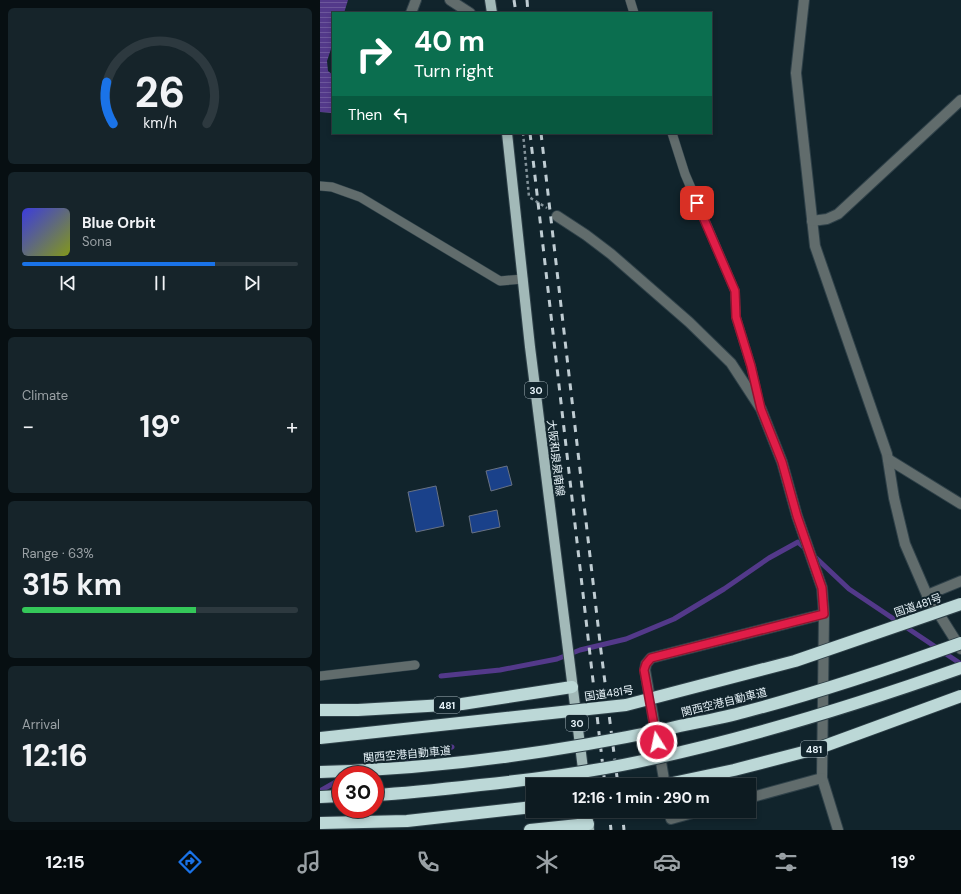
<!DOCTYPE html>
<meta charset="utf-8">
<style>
:root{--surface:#0d1b21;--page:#16242a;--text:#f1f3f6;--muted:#9aa1a5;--line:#2d393f;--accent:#1a73e8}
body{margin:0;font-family:"DM Sans","Noto Sans JP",sans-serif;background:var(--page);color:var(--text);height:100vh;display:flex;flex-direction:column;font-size:15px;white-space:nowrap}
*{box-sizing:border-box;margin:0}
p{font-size:13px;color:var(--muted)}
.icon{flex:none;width:22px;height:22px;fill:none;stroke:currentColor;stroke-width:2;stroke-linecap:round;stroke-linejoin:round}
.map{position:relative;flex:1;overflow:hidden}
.sheet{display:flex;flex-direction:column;gap:8px;padding:8px;background:#070f12;width:320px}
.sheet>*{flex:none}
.guide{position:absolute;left:12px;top:12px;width:380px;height:122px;border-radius:0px;box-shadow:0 2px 6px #0003,0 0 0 1px var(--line);background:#0b6e4f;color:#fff;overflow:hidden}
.speed{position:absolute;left:12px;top:766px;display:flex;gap:8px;font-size:20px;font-weight:700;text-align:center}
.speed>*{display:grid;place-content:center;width:52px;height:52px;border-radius:50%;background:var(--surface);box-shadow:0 2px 6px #0003,0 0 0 1px var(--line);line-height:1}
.speed .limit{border:6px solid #d22;background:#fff;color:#111}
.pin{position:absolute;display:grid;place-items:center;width:34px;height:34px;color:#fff;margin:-17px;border-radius:8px;box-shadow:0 2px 6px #0006}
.me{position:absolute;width:44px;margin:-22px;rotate:350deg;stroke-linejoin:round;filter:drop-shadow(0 0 3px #0008)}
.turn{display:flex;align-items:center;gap:14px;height:84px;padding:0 16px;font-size:18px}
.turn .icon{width:52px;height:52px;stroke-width:2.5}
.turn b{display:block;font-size:28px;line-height:34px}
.then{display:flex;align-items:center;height:38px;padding:0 16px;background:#0003;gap:8px;font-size:15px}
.big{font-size:30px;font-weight:700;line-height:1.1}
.sheet .widget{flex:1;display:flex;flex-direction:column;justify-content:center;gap:6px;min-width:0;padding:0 14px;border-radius:6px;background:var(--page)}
.sheet .dial{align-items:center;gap:0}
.dial svg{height:104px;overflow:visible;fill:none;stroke:var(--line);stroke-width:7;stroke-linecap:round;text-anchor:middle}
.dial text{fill:var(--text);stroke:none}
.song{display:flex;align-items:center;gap:12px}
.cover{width:48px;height:48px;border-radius:6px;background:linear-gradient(135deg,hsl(240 70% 55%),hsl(70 70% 35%))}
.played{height:4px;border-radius:2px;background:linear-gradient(90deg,var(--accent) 70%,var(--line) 70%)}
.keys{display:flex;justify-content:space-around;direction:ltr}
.heat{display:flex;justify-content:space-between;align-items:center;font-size:22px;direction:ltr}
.charge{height:6px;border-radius:3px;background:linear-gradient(90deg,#34c759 63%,var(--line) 0)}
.trip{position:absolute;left:206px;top:778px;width:230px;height:40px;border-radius:0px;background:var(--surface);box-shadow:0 2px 6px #0003,0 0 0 1px var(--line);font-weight:700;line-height:40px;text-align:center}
.dock{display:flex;height:64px;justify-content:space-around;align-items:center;background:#050b0d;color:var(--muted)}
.dock .icon{width:28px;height:28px}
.dock .selected{color:var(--accent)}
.dock b{font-size:18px;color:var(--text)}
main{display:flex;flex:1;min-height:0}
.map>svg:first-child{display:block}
</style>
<main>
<section class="sheet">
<div class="widget dial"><svg viewBox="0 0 100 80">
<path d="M14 69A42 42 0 1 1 86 69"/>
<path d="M14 69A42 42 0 0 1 9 37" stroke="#1a73e8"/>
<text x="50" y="56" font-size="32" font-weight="700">26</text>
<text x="50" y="72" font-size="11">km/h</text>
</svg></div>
<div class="widget">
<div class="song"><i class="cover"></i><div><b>Blue Orbit</b><p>Sona</p></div></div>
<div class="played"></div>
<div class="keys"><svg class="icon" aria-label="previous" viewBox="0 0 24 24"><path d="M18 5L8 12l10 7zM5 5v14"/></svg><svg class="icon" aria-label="pause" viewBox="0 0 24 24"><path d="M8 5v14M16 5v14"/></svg><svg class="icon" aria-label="next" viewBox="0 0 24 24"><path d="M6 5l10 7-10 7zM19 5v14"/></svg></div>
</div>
<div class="widget"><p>Climate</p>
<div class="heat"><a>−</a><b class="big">19°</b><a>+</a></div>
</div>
<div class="widget"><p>Range · 63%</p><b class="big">315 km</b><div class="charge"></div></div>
<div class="widget"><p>Arrival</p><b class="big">12:16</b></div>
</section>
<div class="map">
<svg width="641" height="830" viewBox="0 0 641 830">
<defs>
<pattern id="water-rules" width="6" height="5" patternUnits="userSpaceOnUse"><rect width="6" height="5" fill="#53398a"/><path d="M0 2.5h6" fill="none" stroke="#6c569b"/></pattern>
</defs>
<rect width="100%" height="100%" fill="#11242c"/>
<path fill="url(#water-rules)" d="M 0,0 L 28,0 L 24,13 L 13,13 L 13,43 L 7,61 L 8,71 L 13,75 L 13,113 L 0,112 Z"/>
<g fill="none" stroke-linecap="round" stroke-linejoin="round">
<g stroke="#53398a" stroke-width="5">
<path d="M 494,556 L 529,589 L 641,664"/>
<path d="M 121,676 L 180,670 L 237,659 L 260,650 L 306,639 L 354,619 L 404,589 L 449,558 L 478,542 L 486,549"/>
<path d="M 71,764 L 132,747"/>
<path d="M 0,791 L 21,779"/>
</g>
</g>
<g fill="#1a418a" stroke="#687284">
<path d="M 187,466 L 192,485 L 171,491 L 166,471 Z"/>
<path d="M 116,486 L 124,526 L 96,532 L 88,492 Z"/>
<path d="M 177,510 L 180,527 L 152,533 L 149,516 Z"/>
</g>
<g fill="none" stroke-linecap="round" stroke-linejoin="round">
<g stroke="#2f4149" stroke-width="10">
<g id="lane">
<path d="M 310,0 L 314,13"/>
<path d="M 352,133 L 365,174 L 415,291 L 416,317 L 431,366 L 440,406"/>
<path d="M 0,186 L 12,187 L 40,197 L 180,281 L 203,279"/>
<path d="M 0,676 L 95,665"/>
</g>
</g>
<g stroke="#2f4149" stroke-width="12">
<g id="street">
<path d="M 130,0 L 150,13"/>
<path d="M 484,0 L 476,73 L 495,246 L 567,454 L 574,498 L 585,544 L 607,595 L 641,649"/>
<path d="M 91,13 L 96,0"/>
<path d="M 237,216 L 266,235 L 291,254 L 369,322 L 411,363 L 441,409 L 462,462 L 477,516 L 502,588 L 504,614 L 502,778 L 518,830"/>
<path d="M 492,221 L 507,219 L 518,214 L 641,100"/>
<path d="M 568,459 L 641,504"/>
<path d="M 607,595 L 641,581"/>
<path d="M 345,785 L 325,670 L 326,664 L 331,658 L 504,614"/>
<path d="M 429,798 L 502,778"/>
<path d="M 349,811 L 351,819 L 380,811"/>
</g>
</g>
<g stroke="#2f4149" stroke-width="12">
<g id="primary">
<path d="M 170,0 L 172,13"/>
<path d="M 187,133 L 210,347 L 265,785"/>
<path d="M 267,811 L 269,830"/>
</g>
</g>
<g stroke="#2f4149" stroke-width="14">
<g id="highway">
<path d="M 0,710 L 38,710 L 142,704 L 252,687"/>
<path d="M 0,797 L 21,796"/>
<path d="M 0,823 L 87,821 L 213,807"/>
<path d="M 210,830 L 268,824"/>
</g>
</g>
<path stroke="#84939a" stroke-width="2.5" stroke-dasharray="3 3" stroke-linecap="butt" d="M 203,133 L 209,197 L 227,208"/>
<use href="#lane" stroke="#616c6c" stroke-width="9"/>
<use href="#street" stroke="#616c6c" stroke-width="10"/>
<use href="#primary" stroke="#a2b9b8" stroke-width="10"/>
<use href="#highway" stroke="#bcd8d7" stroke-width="12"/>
<g stroke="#bfccd2" stroke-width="3" stroke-dasharray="7 7" stroke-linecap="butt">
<path d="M 194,0 L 196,13"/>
<path d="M 207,0 L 208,13"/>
<path d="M 210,133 L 285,785"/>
<path d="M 221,133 L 281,651 L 298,785"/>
<path d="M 289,811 L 291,830"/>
<path d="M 302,811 L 304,830"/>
</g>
<g stroke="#2f4149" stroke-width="14" stroke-linecap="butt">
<g id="highway-bridge">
<path d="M 0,738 L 306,705 L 475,661 L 641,604"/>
<path d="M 0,772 C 117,769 232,753 347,729 C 372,723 399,719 424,712 C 497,693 569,669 641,643"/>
<path d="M 343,785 L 414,770 L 499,748 L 641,696"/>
<path d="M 55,795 C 90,793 125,789 160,785 C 217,779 275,772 331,759 C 437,736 539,704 641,668"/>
</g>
</g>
<use href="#highway-bridge" stroke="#bcd8d7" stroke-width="12"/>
</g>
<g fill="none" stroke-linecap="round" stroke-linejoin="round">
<g stroke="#92132f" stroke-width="10">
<path id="route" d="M 337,742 L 324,670 L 326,664 L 331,658 L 504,614 L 502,588 L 477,516 L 462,462 L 441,409 L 431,366 L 416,317 L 415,291 L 377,203"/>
</g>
<use href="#route" stroke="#e11d48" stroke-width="7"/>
</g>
<g text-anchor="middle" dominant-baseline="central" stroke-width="4" stroke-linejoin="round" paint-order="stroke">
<g fill="#11242c" stroke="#a6b4bb" stroke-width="1">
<rect x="205" y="382" width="22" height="16" rx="3"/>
<rect x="114" y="697" width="26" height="16" rx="3"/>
<rect x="246" y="715" width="22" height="16" rx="3"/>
<rect x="481" y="741" width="26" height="16" rx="3"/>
</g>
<g font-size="10" font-weight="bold" fill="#e6f2f8">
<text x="216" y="390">30</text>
<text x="127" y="705">481</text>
<text x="257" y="723">30</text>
<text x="494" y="749">481</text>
</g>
<g font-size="11" fill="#e6f2f8" stroke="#11242c">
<text transform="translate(236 458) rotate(83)">大阪和泉泉南線</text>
<text transform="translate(598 605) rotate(-19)">国道481号</text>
<text transform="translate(289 693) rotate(-8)">国道481号</text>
<text transform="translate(404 702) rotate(-14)">関西空港自動車道</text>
<text transform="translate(87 754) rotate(-5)">関西空港自動車道</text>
</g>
</g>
</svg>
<div class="speed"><div class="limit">30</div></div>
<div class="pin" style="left:377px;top:203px;background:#d93025"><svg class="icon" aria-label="arrive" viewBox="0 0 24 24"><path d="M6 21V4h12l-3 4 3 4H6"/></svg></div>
<svg class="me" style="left:337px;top:742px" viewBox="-20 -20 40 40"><circle r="17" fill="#e11d48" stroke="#fff" stroke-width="3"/><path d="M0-11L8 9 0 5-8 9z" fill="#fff"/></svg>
<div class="trip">12:16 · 1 min · 290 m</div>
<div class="guide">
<div class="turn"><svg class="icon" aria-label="right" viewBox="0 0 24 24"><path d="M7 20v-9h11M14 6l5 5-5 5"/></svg><div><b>40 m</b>Turn right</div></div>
<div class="then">Then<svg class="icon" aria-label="left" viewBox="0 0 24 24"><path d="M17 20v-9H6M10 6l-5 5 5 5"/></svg></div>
</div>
</div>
</main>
<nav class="dock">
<b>12:15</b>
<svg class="icon selected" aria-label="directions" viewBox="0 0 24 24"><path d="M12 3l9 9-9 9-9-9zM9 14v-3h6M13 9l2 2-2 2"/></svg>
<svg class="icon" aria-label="music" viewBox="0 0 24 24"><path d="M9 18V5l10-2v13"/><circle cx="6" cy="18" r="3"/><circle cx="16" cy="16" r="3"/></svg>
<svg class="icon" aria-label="phone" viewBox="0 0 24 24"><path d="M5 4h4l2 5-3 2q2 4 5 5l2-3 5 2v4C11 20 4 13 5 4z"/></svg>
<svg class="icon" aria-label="climate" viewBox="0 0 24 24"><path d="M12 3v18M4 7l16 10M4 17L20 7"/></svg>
<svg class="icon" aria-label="car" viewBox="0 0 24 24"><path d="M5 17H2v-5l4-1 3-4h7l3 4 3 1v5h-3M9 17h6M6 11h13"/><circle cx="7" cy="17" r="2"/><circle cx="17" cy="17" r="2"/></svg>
<svg class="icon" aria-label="filters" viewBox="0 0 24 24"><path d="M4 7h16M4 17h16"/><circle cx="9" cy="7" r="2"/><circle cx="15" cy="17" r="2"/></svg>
<b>19°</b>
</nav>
